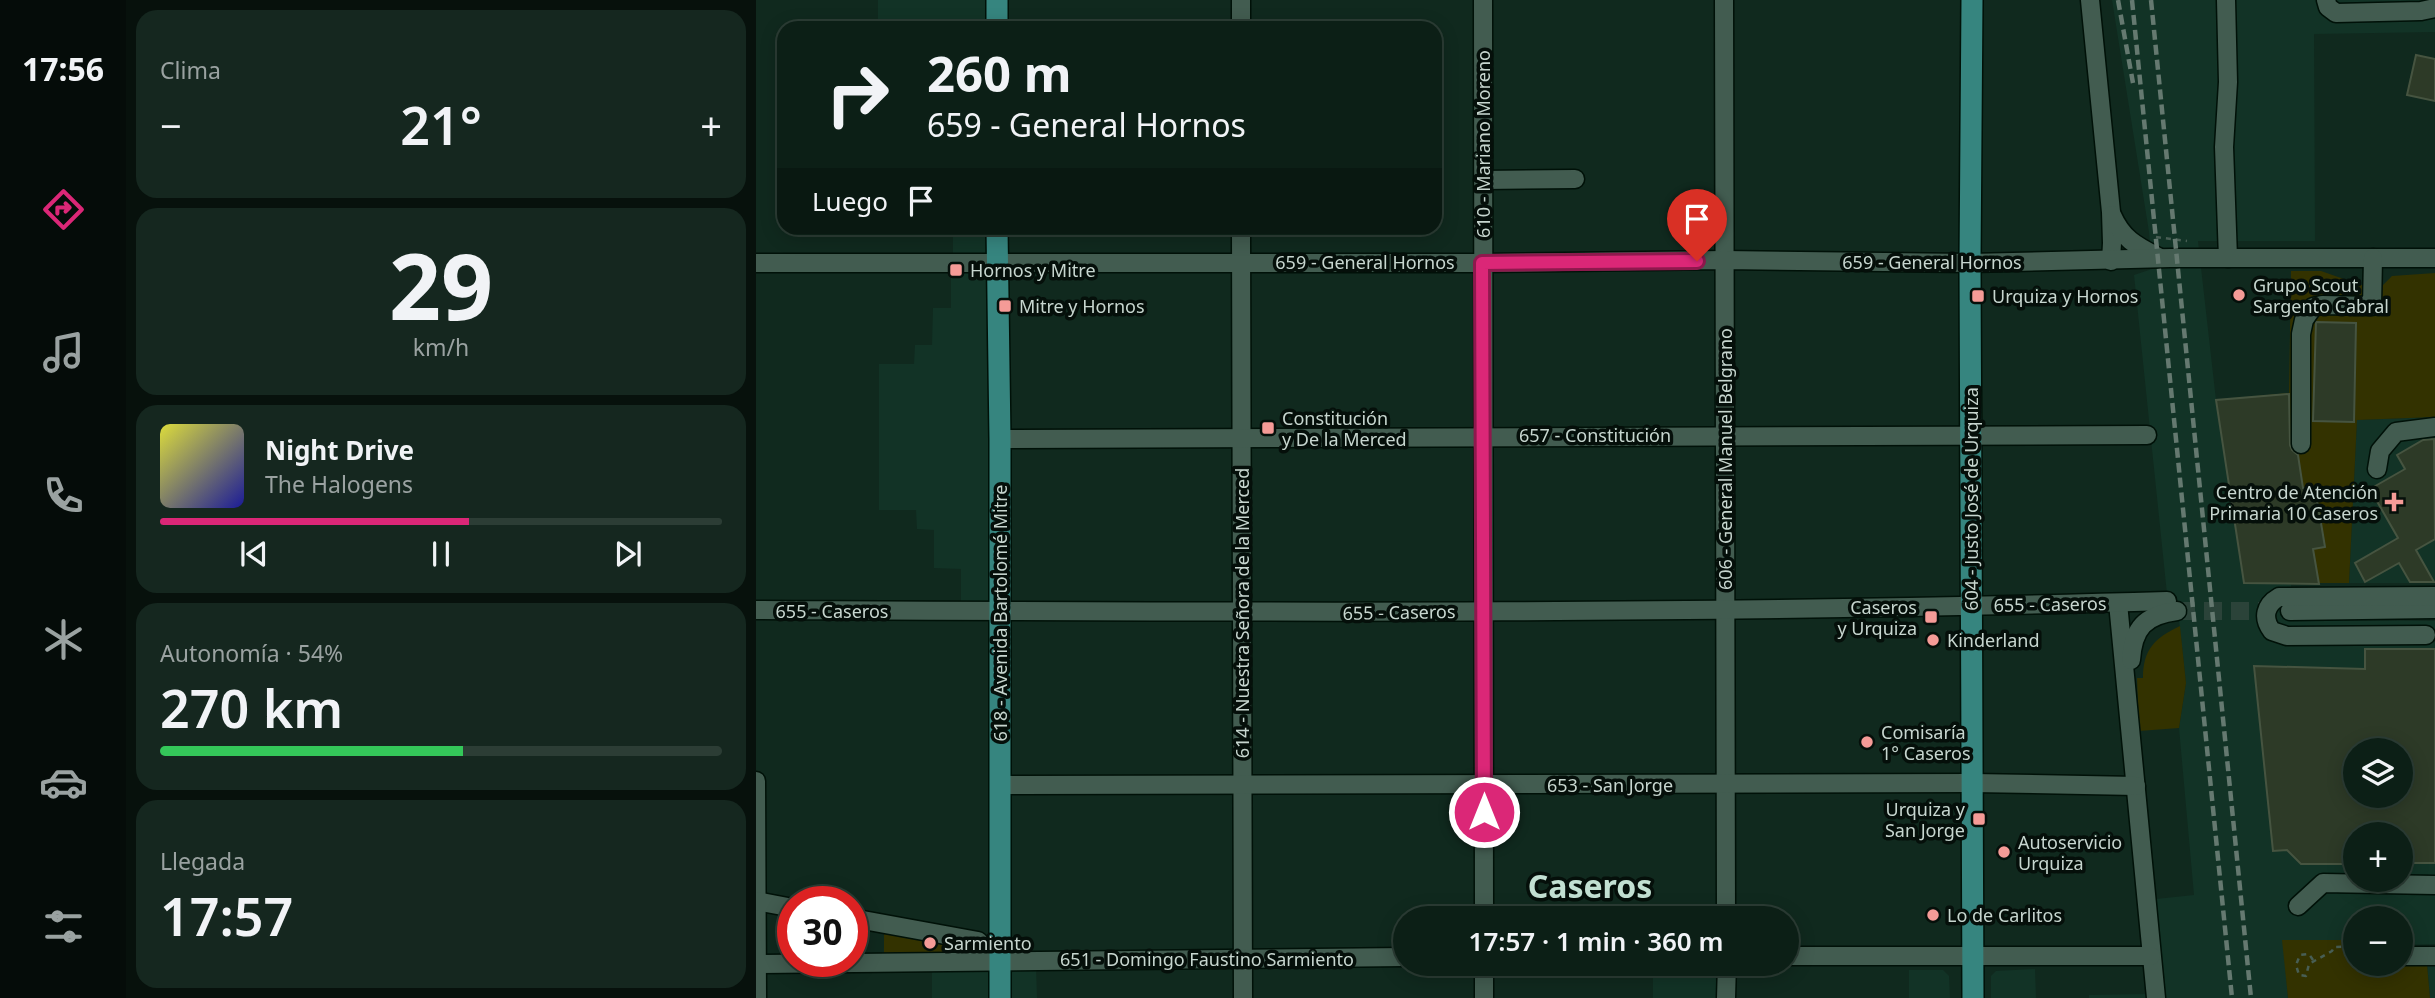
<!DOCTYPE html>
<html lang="es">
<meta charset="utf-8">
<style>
:root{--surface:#0c1f16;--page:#15271f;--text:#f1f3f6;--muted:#9aa2a1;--line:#2c3d35;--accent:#db2777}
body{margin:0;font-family:"Noto Sans",sans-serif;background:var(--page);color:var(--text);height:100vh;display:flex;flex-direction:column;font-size:26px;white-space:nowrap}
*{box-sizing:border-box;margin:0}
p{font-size:23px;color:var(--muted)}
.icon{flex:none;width:38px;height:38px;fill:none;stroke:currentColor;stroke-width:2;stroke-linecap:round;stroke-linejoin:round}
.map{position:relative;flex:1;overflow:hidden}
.side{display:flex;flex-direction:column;gap:10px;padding:10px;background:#07110c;width:630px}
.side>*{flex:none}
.hud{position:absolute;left:21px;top:21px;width:665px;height:214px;border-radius:21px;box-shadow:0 4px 18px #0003,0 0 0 2px var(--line);background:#0c1f16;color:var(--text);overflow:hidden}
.fabs{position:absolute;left:1587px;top:738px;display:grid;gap:14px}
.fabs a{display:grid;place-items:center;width:70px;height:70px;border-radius:50%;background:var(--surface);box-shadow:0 4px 18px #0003,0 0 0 2px var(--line);font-size:35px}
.speed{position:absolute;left:21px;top:886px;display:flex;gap:14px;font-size:35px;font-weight:700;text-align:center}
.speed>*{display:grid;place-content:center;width:91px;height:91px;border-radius:50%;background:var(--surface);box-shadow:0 4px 18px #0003,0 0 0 2px var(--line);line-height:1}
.speed .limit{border:10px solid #d22;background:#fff;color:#111}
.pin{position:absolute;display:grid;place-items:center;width:60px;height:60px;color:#fff;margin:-72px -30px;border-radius:50% 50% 50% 0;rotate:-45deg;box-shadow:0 0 7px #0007}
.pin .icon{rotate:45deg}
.me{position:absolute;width:77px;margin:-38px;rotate:0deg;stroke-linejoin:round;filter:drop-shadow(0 0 5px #0008)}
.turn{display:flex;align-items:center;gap:24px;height:147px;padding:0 35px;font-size:32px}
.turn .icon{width:91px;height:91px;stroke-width:2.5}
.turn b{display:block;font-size:49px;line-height:60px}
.then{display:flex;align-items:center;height:66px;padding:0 35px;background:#0003;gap:14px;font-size:26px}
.big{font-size:52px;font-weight:600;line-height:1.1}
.side .tile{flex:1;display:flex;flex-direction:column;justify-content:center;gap:10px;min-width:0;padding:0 24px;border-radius:21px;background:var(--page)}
.side .dial{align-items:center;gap:0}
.dial b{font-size:91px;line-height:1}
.song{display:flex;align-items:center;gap:21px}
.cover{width:84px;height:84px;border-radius:10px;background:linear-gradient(135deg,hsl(60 70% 55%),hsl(240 70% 35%))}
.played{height:7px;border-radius:4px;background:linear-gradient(90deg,var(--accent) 55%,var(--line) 55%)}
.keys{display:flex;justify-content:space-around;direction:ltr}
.heat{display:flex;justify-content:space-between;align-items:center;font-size:38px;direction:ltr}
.charge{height:10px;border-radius:5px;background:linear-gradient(90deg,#34c759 54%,var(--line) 0)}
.trip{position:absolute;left:637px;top:906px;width:406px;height:70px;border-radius:35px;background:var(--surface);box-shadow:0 4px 18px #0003,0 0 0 2px var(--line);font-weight:600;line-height:70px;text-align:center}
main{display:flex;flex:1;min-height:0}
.dock{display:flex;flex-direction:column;width:126px;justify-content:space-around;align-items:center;background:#050c09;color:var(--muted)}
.dock .icon{width:49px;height:49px}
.dock .on{color:var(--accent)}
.dock b{font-size:32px;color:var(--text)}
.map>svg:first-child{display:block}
</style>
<main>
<nav class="dock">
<b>17:56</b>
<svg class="icon on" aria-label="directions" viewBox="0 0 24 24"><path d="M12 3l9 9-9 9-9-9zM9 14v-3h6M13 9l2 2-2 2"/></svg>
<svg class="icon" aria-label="music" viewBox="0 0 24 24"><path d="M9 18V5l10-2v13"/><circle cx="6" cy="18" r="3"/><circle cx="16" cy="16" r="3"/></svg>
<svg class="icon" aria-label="phone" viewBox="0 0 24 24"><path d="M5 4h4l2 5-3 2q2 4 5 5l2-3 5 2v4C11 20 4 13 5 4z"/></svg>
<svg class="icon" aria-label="climate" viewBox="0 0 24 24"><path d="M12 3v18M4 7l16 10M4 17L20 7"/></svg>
<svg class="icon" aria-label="car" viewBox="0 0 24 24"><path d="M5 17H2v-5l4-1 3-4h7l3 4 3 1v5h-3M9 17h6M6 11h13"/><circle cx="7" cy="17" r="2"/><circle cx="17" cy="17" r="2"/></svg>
<svg class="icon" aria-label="filters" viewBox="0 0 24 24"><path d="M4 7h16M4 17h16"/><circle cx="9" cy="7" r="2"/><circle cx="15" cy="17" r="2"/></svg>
</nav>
<section class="side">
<div class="tile"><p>Clima</p>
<div class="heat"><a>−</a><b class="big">21°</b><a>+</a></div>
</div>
<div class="tile dial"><b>29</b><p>km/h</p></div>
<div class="tile">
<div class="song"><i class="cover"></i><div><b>Night Drive</b><p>The Halogens</p></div></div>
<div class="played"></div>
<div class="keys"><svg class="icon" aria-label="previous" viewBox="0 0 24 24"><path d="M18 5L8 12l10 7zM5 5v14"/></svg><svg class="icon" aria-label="pause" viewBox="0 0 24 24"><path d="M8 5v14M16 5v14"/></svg><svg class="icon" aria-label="next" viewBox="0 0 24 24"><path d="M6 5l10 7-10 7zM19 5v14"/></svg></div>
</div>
<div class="tile"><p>Autonomía · 54%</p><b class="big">270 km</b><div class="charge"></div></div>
<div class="tile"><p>Llegada</p><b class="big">17:57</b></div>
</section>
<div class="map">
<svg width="1679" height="998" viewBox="0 0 1679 998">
<rect width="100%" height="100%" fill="#10291e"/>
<g fill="#123326" fill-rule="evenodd">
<rect x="122" y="0" width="112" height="28"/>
<path d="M 1356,0 L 1679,0 L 1679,32 L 1558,34 L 1559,241 L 1442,241 L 1460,400 L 1489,583 L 1535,583 L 1535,620 L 1679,621 L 1679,944 L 1645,945 L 1645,919 L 1600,919 L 1599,940 L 1527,940 L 1532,998 L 1410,998 L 1400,899 L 1438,895 L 1423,728 L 1430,683 L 1421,602 L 1411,594 L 1378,275 L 1396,269 L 1393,232 ZM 1600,751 L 1645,751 L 1645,796 L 1600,796 ZM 1600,835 L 1645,835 L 1645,880 L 1600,880 Z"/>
<path d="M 197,228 L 232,228 L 232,253 L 229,257 L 197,258 Z"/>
<path d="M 222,271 L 233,277 L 235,597 L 227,605 L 205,605 L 205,569 L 178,568 L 178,530 L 161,529 L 160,510 L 123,510 L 123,364 L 158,364 L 159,345 L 176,345 L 177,308 L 195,308 L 195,272 Z"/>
<path d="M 1679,417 L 1679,583 L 1593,583 L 1601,420 Z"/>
<path d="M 897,964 L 959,964 L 961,998 L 897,998 Z"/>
<path d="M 1671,964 L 1679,964 L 1679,998 L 1674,998 Z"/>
<path d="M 280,965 L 281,998 L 254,998 L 254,977 L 259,966 Z"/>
<path d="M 176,966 L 228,968 L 234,973 L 236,998 L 176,998 Z"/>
<path d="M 1279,969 L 1280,998 L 1235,998 L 1235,976 L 1240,971 Z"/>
<path d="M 1153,970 L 1187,970 L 1193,976 L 1194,998 L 1153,998 Z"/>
<path d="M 1392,994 L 1392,998 L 1333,998 L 1333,995 Z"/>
</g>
<g fill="#333200">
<path d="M 1535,271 L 1565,271 L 1605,285 L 1627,285 L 1636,276 L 1679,273 L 1679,417 L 1601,420 L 1593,583 L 1489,583 L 1460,400 L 1533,393 Z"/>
<path d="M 1424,626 L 1430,683 L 1423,728 L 1383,731 L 1381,678 L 1387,678 C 1387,649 1399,638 1424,626 Z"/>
<path d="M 128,931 L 210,946 L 212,950 L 209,954 L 128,956 Z"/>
<path d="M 1526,940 L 1599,940 L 1600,964 L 1671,964 L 1674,998 L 1532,998 Z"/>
</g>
<g fill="#2d3a27" stroke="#465440" stroke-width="2" fill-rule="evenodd">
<path d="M 1660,55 L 1679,59 L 1679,101 L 1651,95 Z"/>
<path d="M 1560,322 L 1600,323 L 1598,422 L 1557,421 Z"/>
<path d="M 1533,394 L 1534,445 L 1536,450 L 1542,455 L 1547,488 L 1559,487 L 1569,547 L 1557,549 L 1563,584 L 1488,583 L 1460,400 Z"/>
<path d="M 1678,439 L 1679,539 L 1660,550 L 1678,582 L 1654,582 L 1643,563 L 1609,582 L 1599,563 L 1642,538 L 1614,489 L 1649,469 L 1641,455 L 1667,440 Z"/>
<path d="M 1609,649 L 1679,649 L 1679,863 L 1645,863 L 1645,835 L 1600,835 L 1600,864 L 1545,864 L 1531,850 L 1517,851 L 1498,666 L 1609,669 ZM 1600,751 L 1645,751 L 1645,796 L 1600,796 Z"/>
</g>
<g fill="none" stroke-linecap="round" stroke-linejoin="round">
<path stroke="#2b4339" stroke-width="18" stroke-dasharray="18 9" stroke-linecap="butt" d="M 1421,611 L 1534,611"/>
<g stroke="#001108" stroke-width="21">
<g id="minor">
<path d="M 485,0 L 485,28"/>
<path d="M 727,0 L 728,919"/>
<path d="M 968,0 L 970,919"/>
<path d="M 1334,0 L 1355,212 L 1356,243 L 1355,261"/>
<path d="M 1470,0 L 1472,82 L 1468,147 L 1472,258"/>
<path d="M 1570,0 L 1572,7 L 1580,13 L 1665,11 L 1679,8"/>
<path d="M 727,180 L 819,179"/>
<path d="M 1356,215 C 1367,240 1381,246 1404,258"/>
<path d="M 485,228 L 487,998"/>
<path d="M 0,263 L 726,263 L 968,260 L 1214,263 L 1414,258 L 1679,258"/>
<path d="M 244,439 L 1391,435"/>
<path d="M 1545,444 L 1545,334 L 1548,320 L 1557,307 L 1566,305 L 1616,306 L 1617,258"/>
<path d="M 1621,469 L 1624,451 L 1640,432 L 1679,427"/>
<path d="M 1362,603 L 1400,998"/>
<path d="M 0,610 C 471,612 941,615 1411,601"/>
<path d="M 1534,611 L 1679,609"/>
<path d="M 1670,635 L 1531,636 L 1516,631 C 1506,618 1509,605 1523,597 L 1679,596"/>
<path d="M 1375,660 C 1377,628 1389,615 1421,611"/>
<path d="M 0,781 L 1,998"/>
<path d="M 243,785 L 1217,783 L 1380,786"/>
<path d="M 0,901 L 37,908"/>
<path d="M 1542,906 L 1567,883 L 1679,885"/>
<path d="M 96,918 L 222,941 L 243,961"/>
<path d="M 1031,956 L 1395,956"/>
<path d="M 1645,956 L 1679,956"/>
<path d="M 0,964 L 649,957"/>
<path d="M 728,964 L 728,998"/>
<path d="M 970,998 L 971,964"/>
</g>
</g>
<g stroke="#001108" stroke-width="24">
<g id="major">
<path d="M 241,0 L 241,28"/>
<path d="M 1216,0 L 1214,263 L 1217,998"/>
<path d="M 241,228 L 244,439 L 244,998"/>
</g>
</g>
<g stroke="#485e54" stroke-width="2.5" stroke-dasharray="5 5" stroke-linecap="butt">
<path d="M 1400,237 L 1431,241"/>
<path d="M 1557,960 L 1553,954 L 1544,955 L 1540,965 L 1543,975 L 1550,976 L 1553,964 L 1576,951 L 1578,947 L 1600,946"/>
</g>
<use href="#minor" stroke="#425c50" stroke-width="18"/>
<use href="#major" stroke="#36857f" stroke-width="21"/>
<g stroke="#657970" stroke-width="4.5" stroke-dasharray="10 5" stroke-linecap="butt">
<path d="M 1362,0 L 1377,83"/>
<path d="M 1376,0 L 1476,998"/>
<path d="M 1395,0 L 1495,998"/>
</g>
</g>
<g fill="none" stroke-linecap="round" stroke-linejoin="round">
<g stroke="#8e194d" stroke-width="18">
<path id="route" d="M 728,812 L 726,263 L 941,261"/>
</g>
<use href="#route" stroke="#db2777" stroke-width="12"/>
</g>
<g fill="#f59b97" stroke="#050f0a" stroke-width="2.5">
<rect x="193" y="263" width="14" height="14" rx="3.5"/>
<circle cx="1483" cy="295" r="7"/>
<rect x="1215" y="289" width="14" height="14" rx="3.5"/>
<rect x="242" y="299" width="14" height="14" rx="3.5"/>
<rect x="505" y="421" width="14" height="14" rx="3.5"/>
<path d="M1634.5 491.5h7v7h7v7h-7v7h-7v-7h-7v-7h7z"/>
<rect x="1168" y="610" width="14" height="14" rx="3.5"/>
<circle cx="1177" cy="640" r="7"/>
<circle cx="1111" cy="742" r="7"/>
<rect x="1216" y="812" width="14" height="14" rx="3.5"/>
<circle cx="1248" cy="852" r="7"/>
<circle cx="1177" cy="915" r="7"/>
<circle cx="174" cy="943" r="7"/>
</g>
<g text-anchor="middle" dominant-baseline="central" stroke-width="7" stroke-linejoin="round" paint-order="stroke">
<g font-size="18" fill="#c7d6cf" stroke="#050f0a">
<text transform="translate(727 144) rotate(-90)">610 - Mariano Moreno</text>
<text x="609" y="262">659 - General Hornos</text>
<text x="1176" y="262">659 - General Hornos</text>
<text x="839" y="435">657 - Constitución</text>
<text transform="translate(969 459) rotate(-90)">606 - General Manuel Belgrano</text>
<text transform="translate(1215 499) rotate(-90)">604 - Justo José de Urquiza</text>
<text transform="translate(1294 604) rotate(-1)">655 - Caseros</text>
<text x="76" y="611">655 - Caseros</text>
<text transform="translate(643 612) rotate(-1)">655 - Caseros</text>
<text transform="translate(244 613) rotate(-90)">618 - Avenida Bartolomé Mitre</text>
<text transform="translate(486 613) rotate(-90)">614 - Nuestra Señora de la Merced</text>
<text x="854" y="785">653 - San Jorge</text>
<text x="451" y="959">651 - Domingo Faustino Sarmiento</text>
</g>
<g font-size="18" fill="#c7d6cf" stroke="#050f0a" text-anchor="start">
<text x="214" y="270">Hornos y Mitre</text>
<text x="1497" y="285">Grupo Scout<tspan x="1497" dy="21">Sargento Cabral</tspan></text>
<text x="1236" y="296">Urquiza y Hornos</text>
<text x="263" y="306">Mitre y Hornos</text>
<text x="526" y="418">Constitución<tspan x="526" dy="21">y De la Merced</tspan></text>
<text x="1622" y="492" text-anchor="end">Centro de Atención<tspan x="1622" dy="21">Primaria 10 Caseros</tspan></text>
<text x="1161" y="607" text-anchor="end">Caseros<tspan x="1161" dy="21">y Urquiza</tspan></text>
<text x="1191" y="640">Kinderland</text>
<text x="1125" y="732">Comisaría<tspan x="1125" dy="21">1° Caseros</tspan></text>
<text x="1209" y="809" text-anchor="end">Urquiza y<tspan x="1209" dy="21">San Jorge</tspan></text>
<text x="1262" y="842">Autoservicio<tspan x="1262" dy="21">Urquiza</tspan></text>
<text x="1191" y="915">Lo de Carlitos</text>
<text x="188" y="943">Sarmiento</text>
</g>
<g font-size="32" font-weight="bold" fill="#c2e0d2" stroke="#050f0a">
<text x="834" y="885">Caseros</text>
</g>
</g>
</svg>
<div class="fabs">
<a><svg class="icon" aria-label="layers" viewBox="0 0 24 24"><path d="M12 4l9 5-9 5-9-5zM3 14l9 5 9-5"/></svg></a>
<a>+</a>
<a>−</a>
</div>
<div class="speed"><div class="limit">30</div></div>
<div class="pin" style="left:941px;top:261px;background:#d93025"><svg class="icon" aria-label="arrive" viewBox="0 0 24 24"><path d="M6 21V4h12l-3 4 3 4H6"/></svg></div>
<svg class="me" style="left:728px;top:812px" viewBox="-20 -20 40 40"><circle r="17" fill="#db2777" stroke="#fff" stroke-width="3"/><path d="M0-11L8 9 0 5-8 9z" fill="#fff"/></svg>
<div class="trip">17:57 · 1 min · 360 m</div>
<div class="hud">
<div class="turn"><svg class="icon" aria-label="right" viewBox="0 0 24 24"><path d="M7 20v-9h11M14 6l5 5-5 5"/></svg><div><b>260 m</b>659 - General Hornos</div></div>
<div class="then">Luego<svg class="icon" aria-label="arrive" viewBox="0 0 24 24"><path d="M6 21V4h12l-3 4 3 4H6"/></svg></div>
</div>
</div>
</main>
